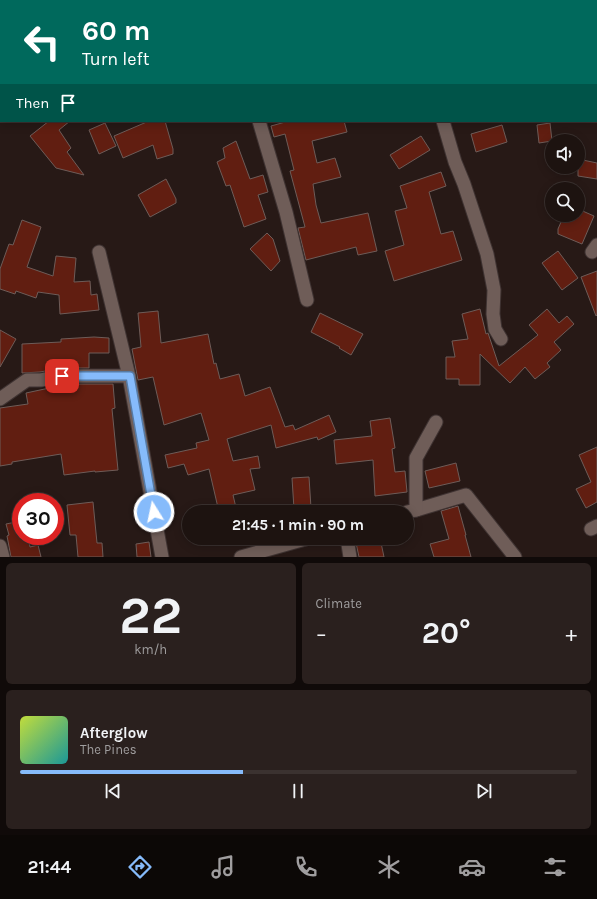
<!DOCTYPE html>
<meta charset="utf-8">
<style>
:root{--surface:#1d1310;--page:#2a201e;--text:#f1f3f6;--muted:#a09e9f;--line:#3b3230;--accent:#86bbfb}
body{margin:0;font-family:Karla,sans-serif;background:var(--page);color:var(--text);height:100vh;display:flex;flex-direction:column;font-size:15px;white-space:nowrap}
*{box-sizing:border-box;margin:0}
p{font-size:13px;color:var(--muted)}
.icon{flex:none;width:22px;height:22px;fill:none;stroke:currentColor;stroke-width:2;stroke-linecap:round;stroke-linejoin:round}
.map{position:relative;height:557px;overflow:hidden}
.drawer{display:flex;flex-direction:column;gap:6px;padding:6px;background:#100a09;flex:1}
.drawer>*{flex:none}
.hud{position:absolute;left:0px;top:0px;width:597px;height:122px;box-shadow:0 2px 10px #0003,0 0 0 1px var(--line);background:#00695c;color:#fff;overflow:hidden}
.tools{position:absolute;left:545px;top:134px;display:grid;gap:8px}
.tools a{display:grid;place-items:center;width:40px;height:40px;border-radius:50%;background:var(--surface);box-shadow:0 2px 10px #0003,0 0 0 1px var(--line);font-size:20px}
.speed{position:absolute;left:12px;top:493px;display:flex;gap:8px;font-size:20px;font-weight:700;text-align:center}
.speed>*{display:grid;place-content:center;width:52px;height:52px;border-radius:50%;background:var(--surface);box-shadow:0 2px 10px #0003,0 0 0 1px var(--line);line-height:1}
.speed .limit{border:6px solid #d22;background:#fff;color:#111}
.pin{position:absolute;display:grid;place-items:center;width:34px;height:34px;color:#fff;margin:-17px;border-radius:8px;box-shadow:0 2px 6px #0006}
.me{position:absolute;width:44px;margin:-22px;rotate:350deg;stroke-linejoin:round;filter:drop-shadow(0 0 3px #0008)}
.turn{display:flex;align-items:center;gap:14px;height:84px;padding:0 16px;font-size:18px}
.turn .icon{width:52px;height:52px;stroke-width:2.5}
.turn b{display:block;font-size:28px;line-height:34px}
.then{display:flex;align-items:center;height:38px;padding:0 16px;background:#0003;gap:8px;font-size:15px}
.big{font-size:30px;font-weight:700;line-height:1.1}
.drawer .card{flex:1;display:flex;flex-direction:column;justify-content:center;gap:6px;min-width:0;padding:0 14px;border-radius:6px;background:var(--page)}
.drawer .dial{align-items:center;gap:0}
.dial b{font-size:52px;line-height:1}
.song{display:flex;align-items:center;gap:12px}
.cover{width:48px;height:48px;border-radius:6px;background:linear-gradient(135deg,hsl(70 70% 55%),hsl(180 70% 35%))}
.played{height:4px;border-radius:2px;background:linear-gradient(90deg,var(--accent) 40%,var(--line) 40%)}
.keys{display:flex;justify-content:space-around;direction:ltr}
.heat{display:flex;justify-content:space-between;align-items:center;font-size:22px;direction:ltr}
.drawer .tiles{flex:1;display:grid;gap:6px;grid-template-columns:1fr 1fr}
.card:last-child{grid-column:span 2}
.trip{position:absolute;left:182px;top:505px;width:232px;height:40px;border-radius:20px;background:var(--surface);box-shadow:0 2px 10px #0003,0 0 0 1px var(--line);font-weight:700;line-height:40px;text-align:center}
.menu{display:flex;height:64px;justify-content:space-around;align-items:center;background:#0c0806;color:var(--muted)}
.menu .icon{width:28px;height:28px}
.menu .selected{color:var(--accent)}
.menu b{font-size:18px;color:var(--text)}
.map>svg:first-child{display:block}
</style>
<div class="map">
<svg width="597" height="557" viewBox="0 0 597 557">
<rect width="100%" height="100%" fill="#271916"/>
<g fill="#611e11" stroke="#6e5c58">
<path d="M 49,121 L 70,121 L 59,130 L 71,148 L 67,152 L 84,175 L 56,168 L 30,136 Z"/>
<path d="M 149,121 L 165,121 L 173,149 L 173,154 L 157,159 L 153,145 L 123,158 L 114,136 Z"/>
<path d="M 289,121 L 344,121 L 347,132 L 312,141 L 317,163 L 335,158 L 341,177 L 313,184 L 316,205 L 321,223 L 368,213 L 377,251 L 358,255 L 356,247 L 306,260 L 298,228 L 305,227 L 290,171 L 294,170 L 285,134 L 274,137 L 271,126 Z"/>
<path d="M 105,123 L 116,146 L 99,154 L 89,130 Z"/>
<path d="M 550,123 L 552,141 L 539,143 L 537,125 Z"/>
<path d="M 502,125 L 507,142 L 476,152 L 471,134 Z"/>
<path d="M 421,136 L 430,150 L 399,169 L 390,155 Z"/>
<path d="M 236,141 L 250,179 L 263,175 L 268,192 L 258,195 L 266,219 L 244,227 L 230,185 L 226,186 L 217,162 L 225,158 L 223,148 Z"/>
<path d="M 578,159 L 597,163 L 597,179 L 578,176 Z"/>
<path d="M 441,172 L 446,186 L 429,192 L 441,234 L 453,231 L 462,260 L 394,281 L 385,251 L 404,245 L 395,211 L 407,208 L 400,186 Z"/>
<path d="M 166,179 L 176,199 L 176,203 L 150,217 L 138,195 Z"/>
<path d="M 578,209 L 594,216 L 582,244 L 558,234 L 558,229 L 564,215 L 578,215 Z"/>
<path d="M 22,220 L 41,227 L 27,267 L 53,276 L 56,256 L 76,258 L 74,282 L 90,281 L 91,295 L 97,294 L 99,310 L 60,314 L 59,295 L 38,292 L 36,298 L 16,291 L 15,294 L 0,289 L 0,269 L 9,244 L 13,245 Z"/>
<path d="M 267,233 L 273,239 L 280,261 L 271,271 L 250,249 Z"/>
<path d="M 558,251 L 578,278 L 562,290 L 542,263 Z"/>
<path d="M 597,271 L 597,315 L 596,316 L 581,277 Z"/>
<path d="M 480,309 L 486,334 L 488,333 L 499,366 L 538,335 L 529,325 L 547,309 L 559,323 L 567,316 L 574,324 L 554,342 L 561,350 L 547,363 L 550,367 L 535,379 L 525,367 L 510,383 L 480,354 L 480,385 L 459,385 L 459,379 L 446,379 L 446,357 L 455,357 L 452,341 L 468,339 L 462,314 Z"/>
<path d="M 158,311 L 161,343 L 208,334 L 214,364 L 216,363 L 220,379 L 239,374 L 245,396 L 270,387 L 285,427 L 293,425 L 295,430 L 329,415 L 336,432 L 318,440 L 317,437 L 276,448 L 271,425 L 227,439 L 233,461 L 258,456 L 260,468 L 250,469 L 255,490 L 233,495 L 237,512 L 219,512 L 209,469 L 188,475 L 184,464 L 168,468 L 165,455 L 197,448 L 196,443 L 209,440 L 201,413 L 164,425 L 153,377 L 138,380 L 132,349 L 141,347 L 138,313 Z"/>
<path d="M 320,313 L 363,334 L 351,355 L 339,348 L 340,347 L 311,332 Z"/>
<path d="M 0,330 L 16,339 L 0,367 Z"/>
<path d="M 94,337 L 109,338 L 109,353 L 89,353 L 89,368 L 62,368 L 40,372 L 22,373 L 22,344 L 61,342 L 61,339 Z"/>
<path d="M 68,384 L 113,384 L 115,408 L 112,409 L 118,470 L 95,472 L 95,471 L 64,475 L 61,454 L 12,462 L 12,464 L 0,466 L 0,408 L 28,404 L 26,393 Z"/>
<path d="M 390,418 L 395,448 L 392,449 L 395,472 L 405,471 L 407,492 L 375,496 L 373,460 L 336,464 L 334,440 L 372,436 L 370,421 Z"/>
<path d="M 597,447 L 597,502 L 586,508 L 576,489 L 591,482 L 579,455 Z"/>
<path d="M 456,463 L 460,481 L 429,488 L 425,471 Z"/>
<path d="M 309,477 L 311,508 L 294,509 L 292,478 Z"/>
<path d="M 93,502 L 97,543 L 102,543 L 103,557 L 78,557 L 76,535 L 70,535 L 67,505 Z"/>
<path d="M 458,506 L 466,535 L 465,535 L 471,557 L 434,557 L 430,544 L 449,539 L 441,511 Z"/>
<path d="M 21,521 L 21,536 L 28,536 L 30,547 L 38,545 L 41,557 L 11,557 L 7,536 L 9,535 L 6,524 Z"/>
<path d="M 355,538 L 380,538 L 384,557 L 359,557 Z"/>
<path d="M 149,542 L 151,557 L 137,557 L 136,544 Z"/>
</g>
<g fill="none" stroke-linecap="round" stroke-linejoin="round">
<g stroke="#3f3332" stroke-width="15">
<g id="minor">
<path d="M 207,0 L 208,1"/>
<path d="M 419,0 L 420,1"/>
<path d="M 555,0 L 555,1"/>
<path d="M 331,1 L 332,0"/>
<path d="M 467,1 L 471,0"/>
<path d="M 0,43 L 1,44"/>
<path d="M 596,46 L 597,46"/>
<path d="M 259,121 L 286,212 L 307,300"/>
<path d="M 443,121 L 455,162 L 464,184 L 487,254 L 494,290 L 493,314 L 495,329 L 501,339"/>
<path d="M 99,252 L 129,376 L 162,557"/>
<path d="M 592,252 L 597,245"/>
<path d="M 0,399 L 27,380 L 41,380 L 62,376 L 129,376"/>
<path d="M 416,510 L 466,495 L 515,557"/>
<path d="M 407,512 L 416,510 L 416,458 L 436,422"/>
<path d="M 591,529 L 597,526"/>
<path d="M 347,538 L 350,557"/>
<path d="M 0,546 L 3,557"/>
<path d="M 241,557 L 309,538"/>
</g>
</g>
<use href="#minor" stroke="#6f5d58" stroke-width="13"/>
</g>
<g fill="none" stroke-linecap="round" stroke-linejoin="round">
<g stroke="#577aa3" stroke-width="10">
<path id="route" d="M 62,376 L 130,376 L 154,512"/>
</g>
<use href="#route" stroke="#86bbfb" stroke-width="7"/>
</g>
</svg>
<div class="tools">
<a><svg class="icon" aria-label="sound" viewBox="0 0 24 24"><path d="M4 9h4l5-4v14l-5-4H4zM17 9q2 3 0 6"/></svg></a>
<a><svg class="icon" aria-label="search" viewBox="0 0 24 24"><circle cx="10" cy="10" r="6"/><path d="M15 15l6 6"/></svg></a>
</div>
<div class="speed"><div class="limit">30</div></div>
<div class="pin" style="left:62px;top:376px;background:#d93025"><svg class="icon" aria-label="arrive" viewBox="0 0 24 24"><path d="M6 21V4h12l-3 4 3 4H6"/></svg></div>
<svg class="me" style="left:154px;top:512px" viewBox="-20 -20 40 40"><circle r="17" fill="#86bbfb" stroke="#fff" stroke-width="3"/><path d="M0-11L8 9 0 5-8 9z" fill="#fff"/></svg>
<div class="trip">21:45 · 1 min · 90 m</div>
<div class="hud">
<div class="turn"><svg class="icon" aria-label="left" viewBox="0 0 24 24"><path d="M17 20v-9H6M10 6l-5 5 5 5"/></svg><div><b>60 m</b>Turn left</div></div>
<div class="then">Then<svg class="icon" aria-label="arrive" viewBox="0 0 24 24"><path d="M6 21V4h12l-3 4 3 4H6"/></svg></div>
</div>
</div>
<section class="drawer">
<div class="tiles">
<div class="card dial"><b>22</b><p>km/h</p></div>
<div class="card"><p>Climate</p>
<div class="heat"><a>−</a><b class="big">20°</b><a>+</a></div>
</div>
<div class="card">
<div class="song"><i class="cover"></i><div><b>Afterglow</b><p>The Pines</p></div></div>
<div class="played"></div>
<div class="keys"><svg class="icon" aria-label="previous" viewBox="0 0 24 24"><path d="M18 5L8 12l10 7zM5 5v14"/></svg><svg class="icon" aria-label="pause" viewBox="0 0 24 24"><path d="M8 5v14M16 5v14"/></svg><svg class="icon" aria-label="next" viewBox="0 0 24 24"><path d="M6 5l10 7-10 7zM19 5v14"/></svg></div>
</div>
</div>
</section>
<nav class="menu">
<b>21:44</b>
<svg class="icon selected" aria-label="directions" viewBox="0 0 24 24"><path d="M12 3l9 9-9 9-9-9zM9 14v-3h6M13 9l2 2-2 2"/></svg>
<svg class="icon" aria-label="music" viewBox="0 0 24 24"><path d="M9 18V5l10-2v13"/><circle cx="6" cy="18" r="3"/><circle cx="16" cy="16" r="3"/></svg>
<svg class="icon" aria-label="phone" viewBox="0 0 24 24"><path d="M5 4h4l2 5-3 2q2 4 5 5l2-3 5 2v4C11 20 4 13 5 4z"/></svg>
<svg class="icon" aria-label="climate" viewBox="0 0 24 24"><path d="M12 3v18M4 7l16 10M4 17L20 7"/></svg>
<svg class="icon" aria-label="car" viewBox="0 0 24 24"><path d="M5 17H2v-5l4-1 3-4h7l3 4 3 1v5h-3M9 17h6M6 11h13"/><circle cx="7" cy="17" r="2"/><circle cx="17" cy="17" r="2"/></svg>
<svg class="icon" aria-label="filters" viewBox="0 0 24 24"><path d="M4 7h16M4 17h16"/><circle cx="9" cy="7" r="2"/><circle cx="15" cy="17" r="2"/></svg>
</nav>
